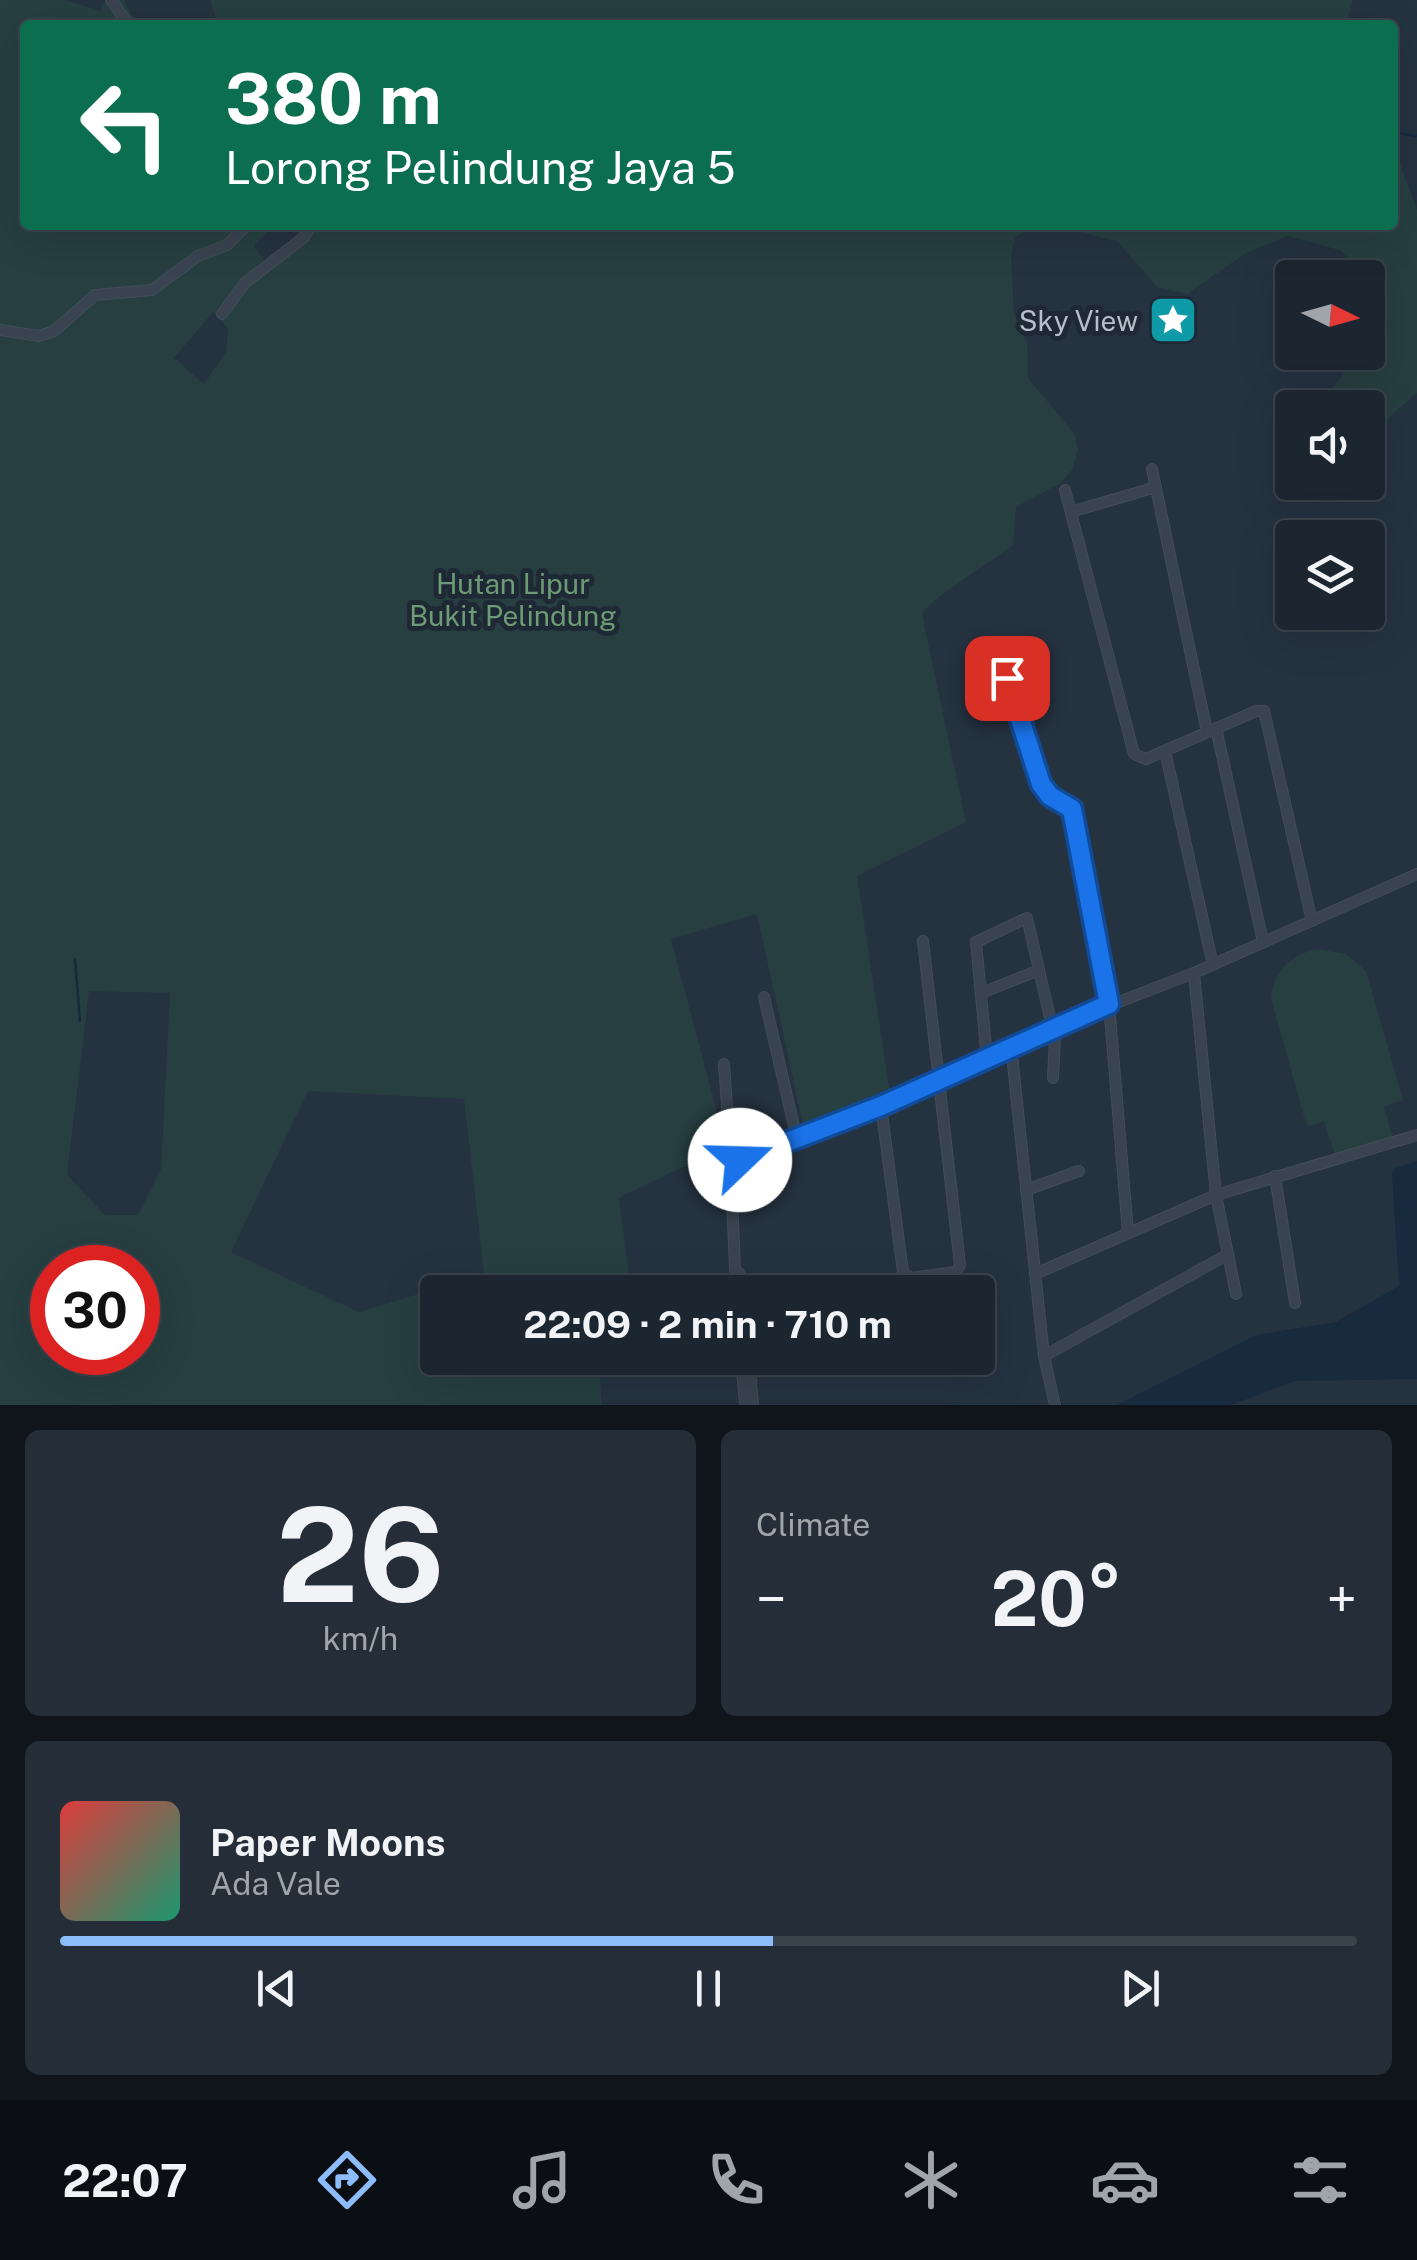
<!DOCTYPE html>
<meta charset="utf-8">
<style>
:root{--surface:#1c2630;--page:#252e38;--text:#f1f3f6;--muted:#a0a5ab;--line:#3a434c;--accent:#8cbcf9}
body{margin:0;font-family:"Public Sans",sans-serif;background:var(--page);color:var(--text);height:100vh;display:flex;flex-direction:column;font-size:38px;white-space:nowrap}
*{box-sizing:border-box;margin:0}
p{font-size:32px;color:var(--muted)}
.icon{flex:none;width:55px;height:55px;fill:none;stroke:currentColor;stroke-width:2;stroke-linecap:round;stroke-linejoin:round}
.map{position:relative;height:1405px;overflow:hidden}
.drawer{display:flex;flex-direction:column;gap:25px;padding:25px;background:#0f151a;flex:1}
.drawer>*{flex:none}
.banner{position:absolute;left:20px;top:20px;width:1378px;height:210px;border-radius:10px;box-shadow:0 10px 40px #0002,0 0 0 2px var(--line);background:#0b6e4f;color:#fff;overflow:hidden}
.needle{width:65px;rotate:95deg}
.controls{position:absolute;left:1275px;top:260px;display:grid;gap:20px}
.controls a{display:grid;place-items:center;width:110px;height:110px;border-radius:10px;background:var(--surface);box-shadow:0 10px 40px #0002,0 0 0 2px var(--line);font-size:50px}
.speed{position:absolute;left:30px;top:1245px;display:flex;gap:20px;font-size:50px;font-weight:700;text-align:center}
.speed>*{display:grid;place-content:center;width:130px;height:130px;border-radius:50%;background:var(--surface);box-shadow:0 10px 40px #0002,0 0 0 2px var(--line);line-height:1}
.speed .limit{border:15px solid #d22;background:#fff;color:#111}
.pin{position:absolute;display:grid;place-items:center;width:85px;height:85px;color:#fff;margin:-42px;border-radius:20px;box-shadow:0 5px 15px #0006}
.me{position:absolute;width:110px;margin:-55px;rotate:69deg;stroke-linejoin:round;filter:drop-shadow(0 0 8px #0008)}
.turn{display:flex;align-items:center;gap:35px;height:210px;padding:0 40px;font-size:45px}
.turn .icon{width:130px;height:130px;stroke-width:2.5}
.turn b{display:block;font-size:70px;line-height:85px}
.big{font-size:75px;font-weight:700;line-height:1.1}
.drawer .card{flex:1;display:flex;flex-direction:column;justify-content:center;gap:15px;min-width:0;padding:0 35px;border-radius:15px;background:var(--page)}
.drawer .dial{align-items:center;gap:0}
.dial b{font-size:130px;line-height:1}
.song{display:flex;align-items:center;gap:30px}
.cover{width:120px;height:120px;border-radius:15px;background:linear-gradient(135deg,hsl(0 70% 55%),hsl(160 70% 35%))}
.played{height:10px;border-radius:5px;background:linear-gradient(90deg,var(--accent) 55%,var(--line) 55%)}
.keys{display:flex;justify-content:space-around;direction:ltr}
.heat{display:flex;justify-content:space-between;align-items:center;font-size:55px;direction:ltr}
.drawer .tiles{flex:1;display:grid;gap:25px;grid-template-columns:1fr 1fr}
.card:last-child{grid-column:span 2}
.trip{position:absolute;left:420px;top:1275px;width:575px;height:100px;border-radius:10px;background:var(--surface);box-shadow:0 10px 40px #0002,0 0 0 2px var(--line);font-weight:700;line-height:100px;text-align:center}
.dock{display:flex;height:160px;justify-content:space-around;align-items:center;background:#0b0f13;color:var(--muted)}
.dock .icon{width:70px;height:70px}
.dock .selected{color:var(--accent)}
.dock b{font-size:45px;color:var(--text)}
.map>svg:first-child{display:block}
</style>
<div class="map">
<svg width="1417" height="1405" viewBox="0 0 1417 1405">
<rect width="100%" height="100%" fill="#253240"/>
<g fill="#273f41" fill-rule="evenodd">
<path d="M 0,0 L 65,0 L 101,11 L 105,0 L 124,0 L 134,19 L 156,25 L 25,25 L 25,225 L 274,225 L 254,246 L 266,262 L 303,235 L 298,225 L 1035,225 L 1015,237 L 1011,257 L 1014,314 L 1027,342 L 1028,378 L 1074,433 L 1078,450 L 1072,470 L 1059,484 L 1016,507 L 1013,545 C 995,559 927,602 922,614 L 966,822 L 857,876 L 891,1100 L 805,1134 L 757,914 L 671,939 L 726,1146 L 619,1198 L 631,1292 L 438,1292 L 438,1358 L 598,1358 L 602,1405 L 0,1405 ZM 213,312 L 228,328 L 226,352 L 204,384 L 174,358 ZM 89,991 L 170,993 L 161,1169 L 138,1215 L 105,1215 L 67,1175 ZM 308,1091 L 464,1099 L 484,1274 L 359,1312 L 231,1252 ZM 52,1268 L 138,1268 L 138,1352 L 52,1352 Z"/>
<path d="M 210,0 L 1353,0 L 1346,25 L 218,25 Z"/>
<path d="M 1393,144 L 1417,210 L 1417,392 L 1368,438 L 1368,408 L 1319,407 L 1359,353 L 1368,352 L 1375,301 L 1366,273 L 1339,250 L 1288,236 L 1246,253 L 1187,294 L 1157,287 L 1117,241 L 1049,225 L 1392,225 Z"/>
<path d="M 1317,949 L 1346,954 L 1366,971 L 1403,1100 L 1384,1107 L 1393,1139 L 1336,1158 L 1324,1121 L 1307,1127 L 1271,999 C 1272,972 1292,954 1317,949 Z"/>
</g>
<path fill="#182a3e" d="M 1417,1161 L 1417,1379 L 1295,1381 L 1231,1405 L 1117,1405 L 1256,1335 L 1336,1322 L 1399,1286 L 1392,1175 L 1393,1169 Z"/>
<g fill="none" stroke-linecap="round" stroke-linejoin="round">
<g stroke="#182a3e" stroke-width="2.5">
<path d="M 1392,132 L 1417,136"/>
<path d="M 75,959 L 80,1021"/>
<path d="M 1057,1393 L 1061,1405"/>
</g>
<g stroke="#434d59" stroke-width="12">
<g id="minor">
<path d="M 111,0 L 129,25"/>
<path d="M 222,314 L 245,283 L 303,238 L 312,225"/>
<path d="M 0,330 L 39,336 L 54,331 L 95,295 L 152,290 L 198,256 L 227,245 L 247,225"/>
<path d="M 1152,469 L 1207,732"/>
<path d="M 1065,490 L 1134,754 L 1146,759 L 1256,711 L 1264,711 L 1312,921"/>
<path d="M 1071,512 L 1156,487"/>
<path d="M 1007,677 L 1041,784 L 1050,796 L 1072,809 L 1109,1004 L 1128,1233"/>
<path d="M 1216,728 L 1263,942"/>
<path d="M 1165,751 L 1213,965"/>
<path d="M 1194,973 L 1216,1195 L 1236,1294"/>
<path d="M 984,992 L 1039,970"/>
<path d="M 764,997 L 797,1139"/>
<path d="M 1011,1046 L 1044,1356 L 1055,1405"/>
<path d="M 987,1059 L 976,942 L 1027,918 L 1055,1039 L 1053,1078"/>
<path d="M 724,1064 L 728,1120 L 740,1160"/>
<path d="M 881,1106 L 903,1272 L 910,1278 L 956,1272 L 960,1265 L 923,941"/>
<path d="M 1275,1176 L 1295,1303"/>
<path d="M 1026,1190 L 1079,1171"/>
<path d="M 739,1273 L 744,1292"/>
<path d="M 1035,1274 L 1216,1195 L 1417,1135"/>
<path d="M 736,1292 L 731,1176 L 740,1160 L 881,1106 L 1054,1027 L 1194,973 L 1417,874"/>
<path d="M 1044,1356 L 1225,1256"/>
<path d="M 741,1358 L 745,1405"/>
<path d="M 749,1358 L 753,1405"/>
</g>
</g>
<use href="#minor" stroke="#394450" stroke-width="10"/>
</g>
<g fill="none" stroke-linecap="round" stroke-linejoin="round">
<g stroke="#114b97" stroke-width="25">
<path id="route" d="M 740,1160 L 881,1106 L 1109,1004 L 1072,809 L 1050,796 L 1041,784 L 1007,678"/>
</g>
<use href="#route" stroke="#1a73e8" stroke-width="18"/>
</g>
<defs>
<g id="sight-square" transform="scale(2.5)"><rect x="-9" y="-9" width="18" height="18" rx="4" fill="#0f9aa8" stroke="#1e2935"/><path d="M0-6L1.8-2.2L6-1.7L2.9 1.2L3.7 5.4L0 3.3L-3.7 5.4L-2.9 1.2L-6-1.7L-1.8-2.2Z" fill="#fff"/></g>
</defs>
<g fill-rule="evenodd">
<use href="#sight-square" x="1173" y="320"/>
</g>
<g text-anchor="middle" dominant-baseline="central" stroke-width="10" stroke-linejoin="round" paint-order="stroke">
<g font-size="28" fill="#b6bfca" stroke="#1e2935" text-anchor="end">
<text x="1138" y="320">Sky View</text>
</g>
<g font-size="28" fill="#6d9b75" stroke="#1e2935">
<text x="513" y="583">Hutan Lipur<tspan x="513" dy="32">Bukit Pelindung</tspan></text>
</g>
</g>
</svg>
<div class="controls">
<a><svg class="needle" viewBox="-14 -14 28 28"><path d="M0-13l5 13h-10z" fill="#e53935"/><path d="M0 13l5-13h-10z" fill="#a0a5ab"/></svg></a>
<a><svg class="icon" aria-label="sound" viewBox="0 0 24 24"><path d="M4 9h4l5-4v14l-5-4H4zM17 9q2 3 0 6"/></svg></a>
<a><svg class="icon" aria-label="layers" viewBox="0 0 24 24"><path d="M12 4l9 5-9 5-9-5zM3 14l9 5 9-5"/></svg></a>
</div>
<div class="speed"><div class="limit">30</div></div>
<div class="pin" style="left:1007px;top:678px;background:#d93025"><svg class="icon" aria-label="arrive" viewBox="0 0 24 24"><path d="M6 21V4h12l-3 4 3 4H6"/></svg></div>
<svg class="me" style="left:740px;top:1160px" viewBox="-20 -20 40 40"><circle r="19" fill="#fff"/><path d="M0-13L10 11 0 6-10 11z" fill="#1a73e8"/></svg>
<div class="trip">22:09 · 2 min · 710 m</div>
<div class="banner">
<div class="turn"><svg class="icon" aria-label="left" viewBox="0 0 24 24"><path d="M17 20v-9H6M10 6l-5 5 5 5"/></svg><div><b>380 m</b>Lorong Pelindung Jaya 5</div></div>
</div>
</div>
<section class="drawer">
<div class="tiles">
<div class="card dial"><b>26</b><p>km/h</p></div>
<div class="card"><p>Climate</p>
<div class="heat"><a>−</a><b class="big">20°</b><a>+</a></div>
</div>
<div class="card">
<div class="song"><i class="cover"></i><div><b>Paper Moons</b><p>Ada Vale</p></div></div>
<div class="played"></div>
<div class="keys"><svg class="icon" aria-label="previous" viewBox="0 0 24 24"><path d="M18 5L8 12l10 7zM5 5v14"/></svg><svg class="icon" aria-label="pause" viewBox="0 0 24 24"><path d="M8 5v14M16 5v14"/></svg><svg class="icon" aria-label="next" viewBox="0 0 24 24"><path d="M6 5l10 7-10 7zM19 5v14"/></svg></div>
</div>
</div>
</section>
<nav class="dock">
<b>22:07</b>
<svg class="icon selected" aria-label="directions" viewBox="0 0 24 24"><path d="M12 3l9 9-9 9-9-9zM9 14v-3h6M13 9l2 2-2 2"/></svg>
<svg class="icon" aria-label="music" viewBox="0 0 24 24"><path d="M9 18V5l10-2v13"/><circle cx="6" cy="18" r="3"/><circle cx="16" cy="16" r="3"/></svg>
<svg class="icon" aria-label="phone" viewBox="0 0 24 24"><path d="M5 4h4l2 5-3 2q2 4 5 5l2-3 5 2v4C11 20 4 13 5 4z"/></svg>
<svg class="icon" aria-label="climate" viewBox="0 0 24 24"><path d="M12 3v18M4 7l16 10M4 17L20 7"/></svg>
<svg class="icon" aria-label="car" viewBox="0 0 24 24"><path d="M5 17H2v-5l4-1 3-4h7l3 4 3 1v5h-3M9 17h6M6 11h13"/><circle cx="7" cy="17" r="2"/><circle cx="17" cy="17" r="2"/></svg>
<svg class="icon" aria-label="filters" viewBox="0 0 24 24"><path d="M4 7h16M4 17h16"/><circle cx="9" cy="7" r="2"/><circle cx="15" cy="17" r="2"/></svg>
</nav>
